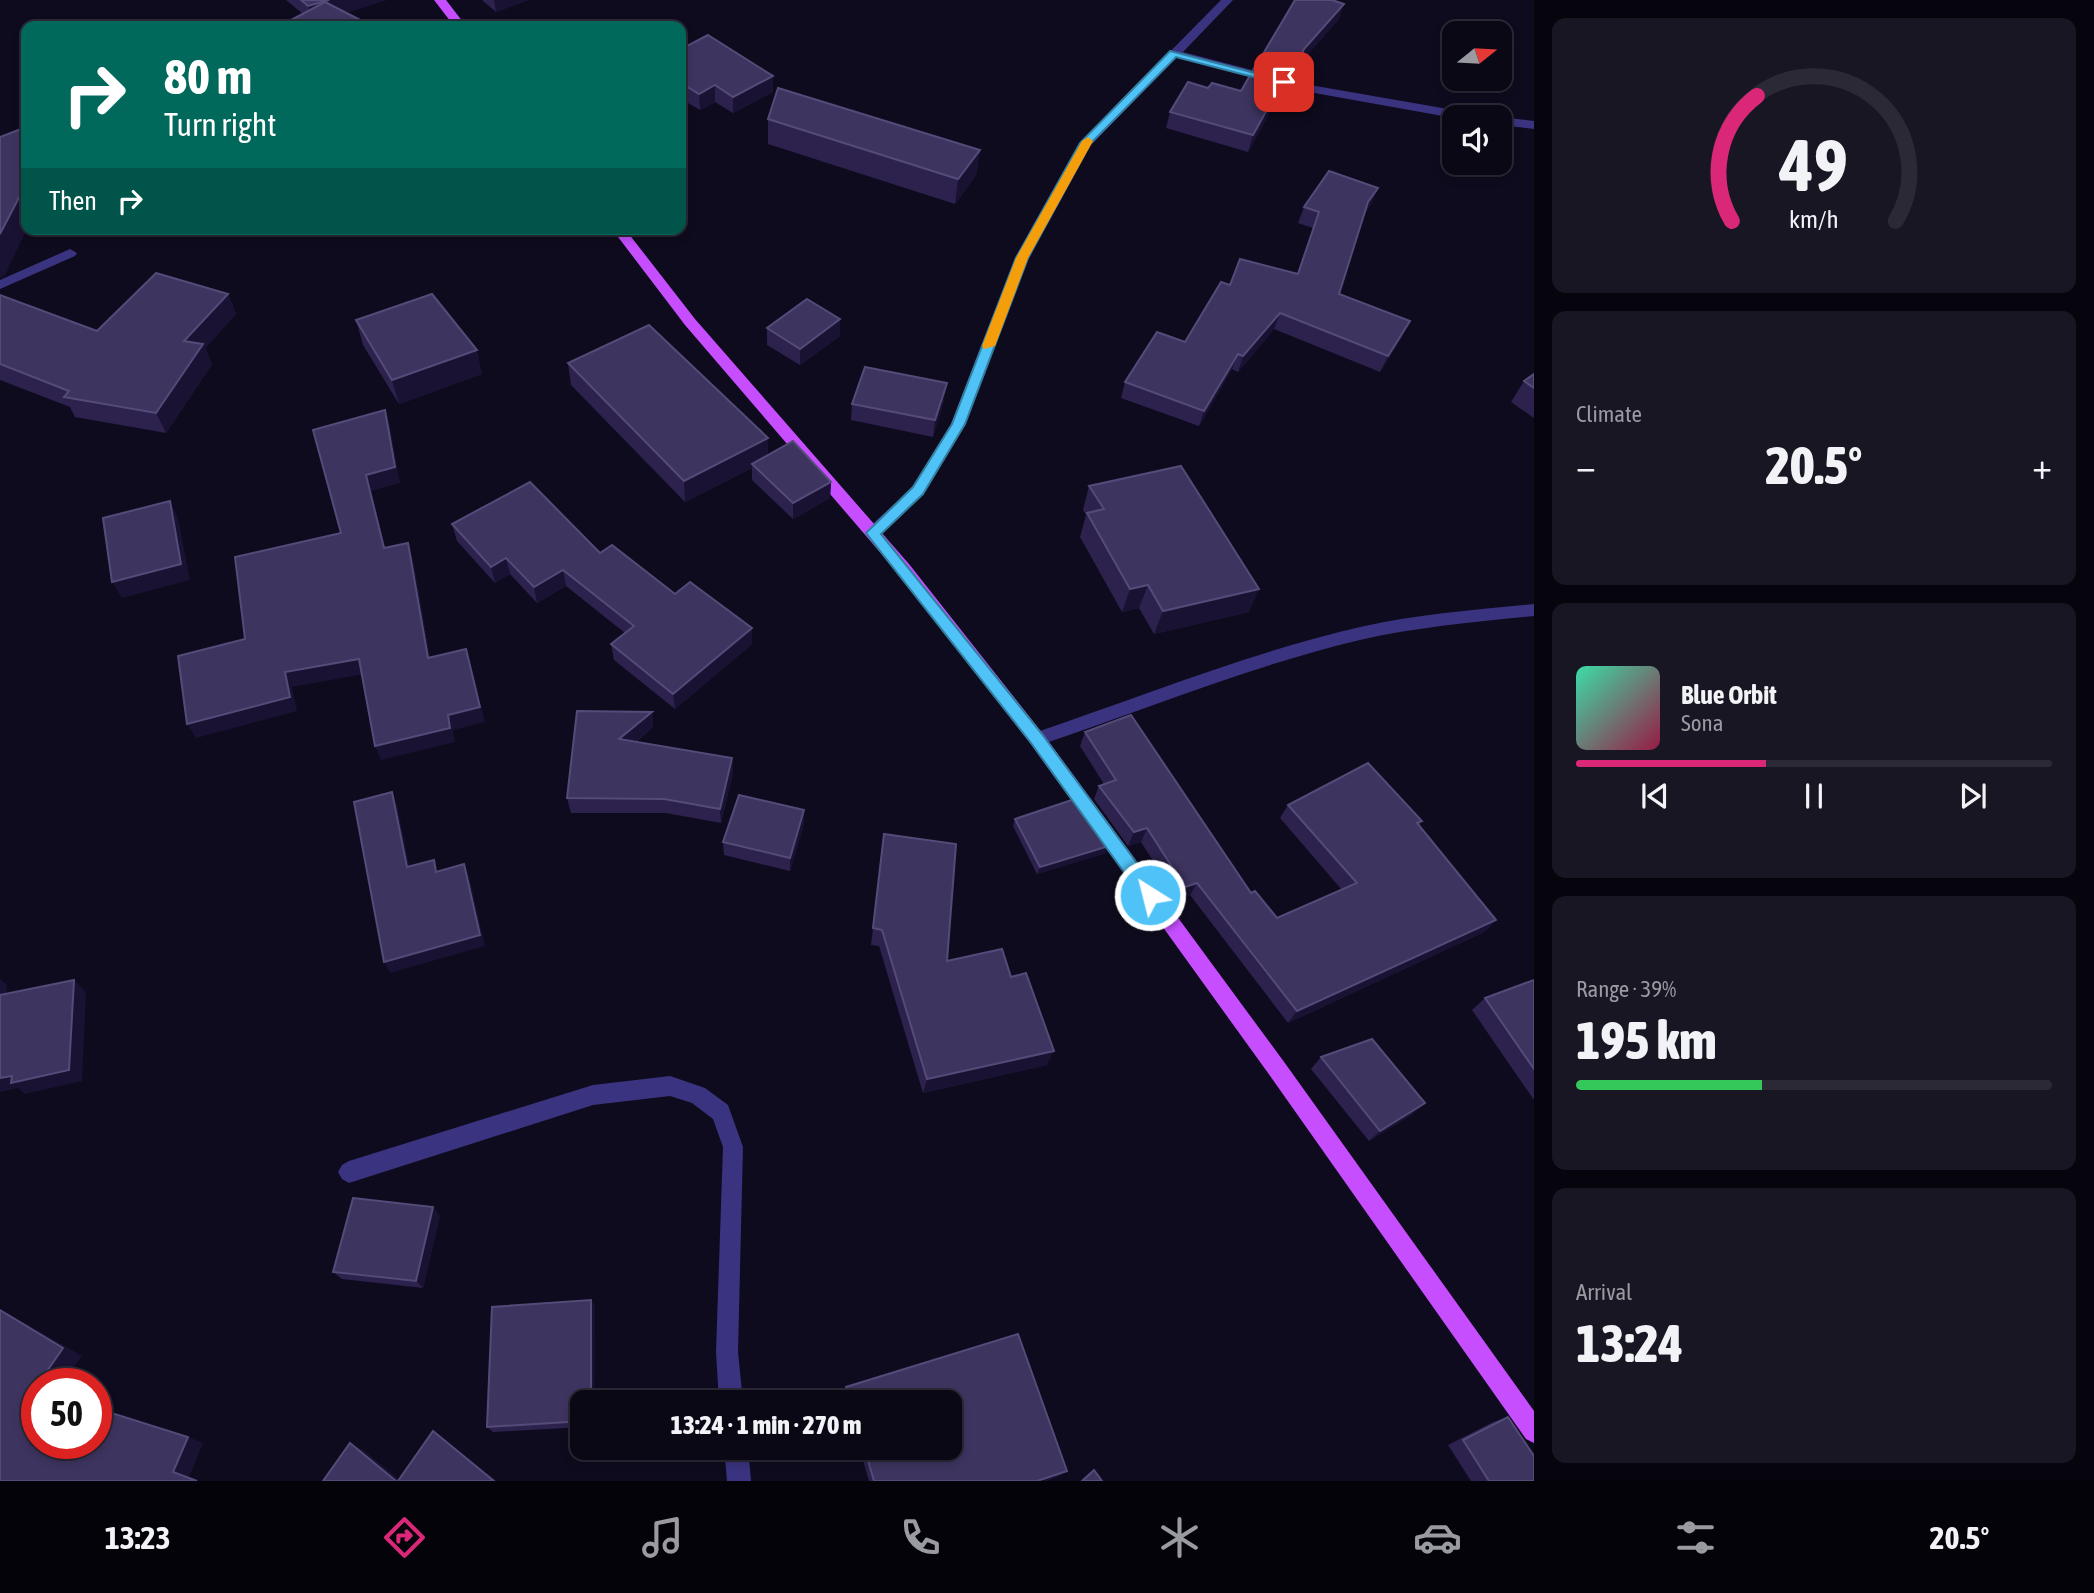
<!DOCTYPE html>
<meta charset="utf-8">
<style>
:root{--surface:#0b0816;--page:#191623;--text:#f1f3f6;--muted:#9a9aa1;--line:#2b2935;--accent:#db2777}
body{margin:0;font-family:"Asap Condensed",sans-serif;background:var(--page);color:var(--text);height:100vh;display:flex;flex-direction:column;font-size:26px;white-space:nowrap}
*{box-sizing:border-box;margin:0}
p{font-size:23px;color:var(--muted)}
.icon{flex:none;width:38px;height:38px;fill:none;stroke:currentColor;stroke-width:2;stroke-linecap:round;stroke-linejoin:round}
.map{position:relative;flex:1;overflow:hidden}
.drawer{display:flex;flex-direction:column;gap:18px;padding:18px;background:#06040c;width:560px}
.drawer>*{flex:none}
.guide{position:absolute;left:21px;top:21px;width:665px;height:214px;border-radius:14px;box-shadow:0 4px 10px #0003,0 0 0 2px var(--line);background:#00695c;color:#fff;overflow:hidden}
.needle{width:46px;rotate:72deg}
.fabs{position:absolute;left:1442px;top:21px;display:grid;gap:14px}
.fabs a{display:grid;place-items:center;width:70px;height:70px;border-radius:14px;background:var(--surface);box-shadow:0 4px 10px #0003,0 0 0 2px var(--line);font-size:35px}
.speed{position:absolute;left:21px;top:1368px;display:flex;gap:14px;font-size:35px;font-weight:700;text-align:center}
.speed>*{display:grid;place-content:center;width:91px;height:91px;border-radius:50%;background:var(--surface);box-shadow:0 4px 10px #0003,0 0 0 2px var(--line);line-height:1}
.speed .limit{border:10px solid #d22;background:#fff;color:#111}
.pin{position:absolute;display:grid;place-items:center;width:60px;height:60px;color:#fff;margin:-30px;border-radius:14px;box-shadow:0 4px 10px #0006}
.me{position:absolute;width:77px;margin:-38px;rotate:324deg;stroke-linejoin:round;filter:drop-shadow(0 0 5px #0008)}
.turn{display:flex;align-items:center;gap:24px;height:147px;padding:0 28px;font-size:32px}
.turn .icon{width:91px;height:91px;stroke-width:2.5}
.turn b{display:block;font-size:49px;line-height:60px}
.then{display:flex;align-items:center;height:66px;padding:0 28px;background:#0003;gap:14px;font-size:26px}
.big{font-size:52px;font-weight:800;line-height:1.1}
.drawer .widget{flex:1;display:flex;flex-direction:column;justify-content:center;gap:10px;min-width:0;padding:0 24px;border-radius:14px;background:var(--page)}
.drawer .dial{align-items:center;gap:0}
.dial svg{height:182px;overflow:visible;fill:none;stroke:var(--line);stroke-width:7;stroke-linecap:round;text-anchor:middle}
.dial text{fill:var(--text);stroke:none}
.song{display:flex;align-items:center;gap:21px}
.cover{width:84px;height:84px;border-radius:10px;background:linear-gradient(135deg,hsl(160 70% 55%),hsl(340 70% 35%))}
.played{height:7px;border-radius:4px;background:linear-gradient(90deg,var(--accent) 40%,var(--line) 40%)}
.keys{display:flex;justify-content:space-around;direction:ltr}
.heat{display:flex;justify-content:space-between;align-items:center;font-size:38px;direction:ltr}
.charge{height:10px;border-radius:5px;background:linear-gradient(90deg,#34c759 39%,var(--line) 0)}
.trip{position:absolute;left:570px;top:1390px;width:392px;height:70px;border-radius:14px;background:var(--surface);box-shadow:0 4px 10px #0003,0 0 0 2px var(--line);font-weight:800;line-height:70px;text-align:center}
.dock{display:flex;height:112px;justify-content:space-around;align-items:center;background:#040309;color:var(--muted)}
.dock .icon{width:49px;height:49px}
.dock .active{color:var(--accent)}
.dock b{font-size:32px;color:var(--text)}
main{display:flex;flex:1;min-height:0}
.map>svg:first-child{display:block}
</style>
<main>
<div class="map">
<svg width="1534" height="1481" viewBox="0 0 1534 1481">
<rect width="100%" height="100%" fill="#0f0b1e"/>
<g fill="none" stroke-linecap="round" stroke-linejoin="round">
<g fill="#3a337f" fill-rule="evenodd">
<path d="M 1221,0 L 1233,0 L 1183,52 L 1310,85 L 1471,113 L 1477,117 L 1454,118 L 1309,92 L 1177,57 L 1091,145 L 1029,258 L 965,424 L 923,495 L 879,537 L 867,537 L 865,533 L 867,529 L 913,487 L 951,424 L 1015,258 L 1080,143 Z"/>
<path d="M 1500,117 L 1534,121 L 1534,129 L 1500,125 Z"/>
<path d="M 70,249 L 77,253 L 75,256 L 0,289 L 0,280 Z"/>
<path d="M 1534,604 L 1534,616 C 1476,622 1417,627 1360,640 C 1250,666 1144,710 1037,746 L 1031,744 L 1028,739 L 1031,734 C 1140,697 1248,653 1360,627 C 1417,614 1476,610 1534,604 Z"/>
<path d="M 670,1076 L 705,1088 L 728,1105 L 743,1147 L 738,1352 L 743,1402 L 719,1402 L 716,1352 L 723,1147 L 713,1119 L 692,1103 L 670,1096 L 593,1105 L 349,1183 L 342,1179 L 338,1172 L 342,1165 L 349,1161 L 593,1085 Z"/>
<path d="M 724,1447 L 748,1447 L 751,1481 L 727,1481 Z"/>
</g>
<g fill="#c64eff" fill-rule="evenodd">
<path d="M 434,0 L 446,0 L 466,26 L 454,26 Z"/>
<path d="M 612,229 L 625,229 L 695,319 L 909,564 L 1043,734 L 1287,1066 L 1534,1411 L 1534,1443 L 1526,1439 L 1273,1080 L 1031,744 L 897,572 L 685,325 Z"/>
</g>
</g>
<g fill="#2c224d">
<path d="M 286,0 L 386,0 L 345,13 L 370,26 L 280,26 L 303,14 Z"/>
<path d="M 482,0 L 528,0 L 496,12 Z"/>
<path d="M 1339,19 L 1299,64 L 1293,78 L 1291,77 L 1287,89 L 1281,102 L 1273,100 L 1268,116 L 1248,152 L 1166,128 L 1170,112 L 1208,88 L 1241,91 L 1260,64 L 1263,54 Z"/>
<path d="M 681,49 L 773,92 L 733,113 L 715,102 L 700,110 L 681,99 Z"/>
<path d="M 768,119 L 980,150 L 976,175 L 955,204 L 768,144 Z"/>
<path d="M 1378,188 L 1371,204 L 1365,213 L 1339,294 L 1402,337 L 1380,372 L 1274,329 L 1238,372 L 1232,369 L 1199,426 L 1121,398 L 1125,382 L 1185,342 L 1230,285 L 1297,274 L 1313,228 L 1298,223 L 1304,207 Z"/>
<path d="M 228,294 L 236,314 L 205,348 L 212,364 L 166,433 L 75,417 L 70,407 L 0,380 L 0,295 L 97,331 Z"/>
<path d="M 356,320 L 482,374 L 399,404 L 363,345 Z"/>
<path d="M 767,328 L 840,336 L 800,365 L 767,345 Z"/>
<path d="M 568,363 L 768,455 L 831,482 L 830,498 L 793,519 L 752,480 L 752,468 L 685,502 L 571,385 Z"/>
<path d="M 1534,374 L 1534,418 L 1511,402 L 1524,381 Z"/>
<path d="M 944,400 L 933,437 L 851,420 L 852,404 Z"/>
<path d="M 1089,486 L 1249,612 L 1154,634 L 1139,608 L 1122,612 L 1080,537 L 1086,515 L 1083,510 Z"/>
<path d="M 452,524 L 600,553 L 675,594 L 752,644 L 675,709 L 614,660 L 611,644 L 625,633 L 566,586 L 537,603 L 510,574 L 495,583 L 457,541 Z"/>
<path d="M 652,712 L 653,727 L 636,742 L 732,758 L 733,773 L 721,823 L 666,813 L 571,813 L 567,798 Z"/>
<path d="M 1085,732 L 1277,918 L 1342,890 L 1280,818 L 1288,805 L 1422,821 L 1419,825 L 1496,920 L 1484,932 L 1288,1023 L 1190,895 L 1178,900 L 1141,842 L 1128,846 L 1094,799 L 1099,786 L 1104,784 L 1080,746 Z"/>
<path d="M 1015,819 L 1106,853 L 1037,874 L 1013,826 Z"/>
<path d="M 804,824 L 790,871 L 724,855 L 723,842 Z"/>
<path d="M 884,834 L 947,961 L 1011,977 L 1047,1065 L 923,1093 L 879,946 L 871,945 Z"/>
<path d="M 1534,980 L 1534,1100 L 1472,1010 L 1485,998 Z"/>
<path d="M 1321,1057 L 1413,1114 L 1369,1141 L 1311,1069 Z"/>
<path d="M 440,1215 L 423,1288 L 342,1279 L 333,1272 Z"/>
<path d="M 591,1300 L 595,1307 L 583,1402 L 583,1427 L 493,1432 L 487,1427 Z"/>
<path d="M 1018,1334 L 1067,1471 L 1057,1477 L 1046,1481 L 869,1481 L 859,1447 L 950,1447 L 950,1402 L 846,1402 L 844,1396 L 846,1387 Z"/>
<path d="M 1508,1417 L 1534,1481 L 1471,1481 L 1448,1445 L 1493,1422 Z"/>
</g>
<g fill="#191232">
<path d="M 329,0 L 386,0 L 313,23 L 308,6 Z"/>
<path d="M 494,0 L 528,0 L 496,12 Z"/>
<path d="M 1344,4 L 1339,19 L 1299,64 L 1293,78 L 1298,62 L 1304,49 Z"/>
<path d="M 1293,73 L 1287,89 L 1281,102 L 1286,86 Z"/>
<path d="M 773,76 L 773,92 L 733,113 L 733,97 Z"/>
<path d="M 1274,83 L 1268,99 L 1262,96 Z"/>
<path d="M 715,85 L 715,102 L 700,110 L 699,94 Z"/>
<path d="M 1273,99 L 1268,116 L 1248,152 L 1253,135 Z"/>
<path d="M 980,150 L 976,175 L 955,204 L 958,179 Z"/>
<path d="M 26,185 L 26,229 L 27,229 L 5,275 L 0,278 L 0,234 L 25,186 Z"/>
<path d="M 1378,188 L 1371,204 L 1362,218 L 1368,202 Z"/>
<path d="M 228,294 L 236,314 L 205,348 L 212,364 L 166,433 L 156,413 L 184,341 Z"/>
<path d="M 1280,313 L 1274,329 L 1238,372 L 1243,356 Z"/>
<path d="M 840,319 L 840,336 L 800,365 L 800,349 Z"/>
<path d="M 1410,321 L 1402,337 L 1380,372 L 1388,356 Z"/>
<path d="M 477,350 L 482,374 L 399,404 L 392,380 Z"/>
<path d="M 1238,354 L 1232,369 L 1199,426 L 1204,411 Z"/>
<path d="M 947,383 L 944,400 L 933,437 L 935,420 Z"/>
<path d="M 385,410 L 390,427 L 400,483 L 371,491 L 390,564 L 384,548 L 366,475 Z"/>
<path d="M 768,438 L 768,460 L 752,464 L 752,468 L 685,502 L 684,481 Z"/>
<path d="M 831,482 L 830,498 L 793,519 L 793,503 Z"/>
<path d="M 170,501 L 178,518 L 190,580 L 122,598 L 112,582 Z"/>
<path d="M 408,543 L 413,559 L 433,673 L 428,658 Z"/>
<path d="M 506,558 L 510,574 L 495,583 L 491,567 Z"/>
<path d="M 563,570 L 566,586 L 537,603 L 534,587 Z"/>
<path d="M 1148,585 L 1139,608 L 1122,612 L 1130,589 Z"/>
<path d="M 1259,589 L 1249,612 L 1154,634 L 1163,611 Z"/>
<path d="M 752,628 L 752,644 L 675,709 L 673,694 Z"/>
<path d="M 466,649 L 485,722 L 453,730 L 455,742 L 381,760 L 375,746 L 448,715 Z"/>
<path d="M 359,659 L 365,674 L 292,687 L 297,711 L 196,738 L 187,724 L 285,672 Z"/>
<path d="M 652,712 L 653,727 L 622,753 L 619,739 Z"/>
<path d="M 732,758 L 733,773 L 721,823 L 720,809 Z"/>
<path d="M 392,792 L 397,805 L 412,879 L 407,867 Z"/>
<path d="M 804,810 L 804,824 L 790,871 L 790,858 Z"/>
<path d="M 1147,828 L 1141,842 L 1128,846 L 1134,832 Z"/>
<path d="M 1109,846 L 1106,853 L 1037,874 L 1040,867 Z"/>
<path d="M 464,864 L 469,876 L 485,946 L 390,973 L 384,962 Z"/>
<path d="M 1197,883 L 1190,895 L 1178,900 L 1185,887 Z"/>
<path d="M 1496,920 L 1484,932 L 1288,1023 L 1297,1011 Z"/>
<path d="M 0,979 L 7,985 L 5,1009 L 0,1004 Z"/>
<path d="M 74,980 L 86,992 L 82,1081 L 25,1094 L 18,1088 L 0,1092 L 0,1078 Z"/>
<path d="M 1054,1051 L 1047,1065 L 923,1093 L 927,1079 Z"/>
<path d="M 1425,1103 L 1413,1114 L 1369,1141 L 1380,1131 Z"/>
<path d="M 433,1207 L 440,1215 L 423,1288 L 416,1281 Z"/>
<path d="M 591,1300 L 595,1307 L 594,1402 L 591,1402 Z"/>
<path d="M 0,1309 L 82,1356 L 62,1384 L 38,1384 Z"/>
<path d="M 433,1431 L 443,1438 L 496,1481 L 494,1481 Z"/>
<path d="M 188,1437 L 203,1443 L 189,1477 L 200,1481 L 173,1472 Z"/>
<path d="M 350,1443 L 363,1450 L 401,1481 L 396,1481 Z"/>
<path d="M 1067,1471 L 1057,1477 L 1046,1481 L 1037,1481 Z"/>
</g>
<g fill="#3e3460" stroke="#554b79" stroke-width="2">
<path d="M 301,0 L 329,0 L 308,6 Z"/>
<path d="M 1295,0 L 1332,0 L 1344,4 L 1304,49 L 1298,62 L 1263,54 Z"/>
<path d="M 325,2 L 370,25 L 280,26 Z"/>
<path d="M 708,35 L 773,76 L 733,97 L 715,85 L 699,94 L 681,83 L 681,49 Z"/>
<path d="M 1257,63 L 1293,73 L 1286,86 L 1274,83 L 1262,96 L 1273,99 L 1253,135 L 1170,112 L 1188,82 L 1208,88 L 1212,83 L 1241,91 Z"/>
<path d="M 778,88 L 980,150 L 958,179 L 768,119 Z"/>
<path d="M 26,127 L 26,185 L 25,186 L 0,234 L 0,137 Z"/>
<path d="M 1329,171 L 1378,188 L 1368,202 L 1339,294 L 1410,321 L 1388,356 L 1280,313 L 1243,356 L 1238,354 L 1204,411 L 1125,382 L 1157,332 L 1185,342 L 1221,282 L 1230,285 L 1240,259 L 1298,274 L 1319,212 L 1304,207 Z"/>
<path d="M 156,273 L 228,294 L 184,341 L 203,344 L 156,413 L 64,397 L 69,391 L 0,364 L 0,295 L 97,331 Z"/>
<path d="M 432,294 L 477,350 L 392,380 L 356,320 Z"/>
<path d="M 807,299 L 840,319 L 800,349 L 767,328 Z"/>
<path d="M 649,325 L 768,438 L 684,481 L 568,363 Z"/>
<path d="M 865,367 L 947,383 L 935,420 L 852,404 Z"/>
<path d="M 1534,374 L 1534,388 L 1524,381 Z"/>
<path d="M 385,410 L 395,467 L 366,475 L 384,548 L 408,543 L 428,658 L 466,649 L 480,707 L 448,715 L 450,728 L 375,746 L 359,659 L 285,672 L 290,697 L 187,724 L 178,656 L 245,639 L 235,557 L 341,533 L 313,430 Z"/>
<path d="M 793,441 L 831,482 L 793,503 L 752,464 Z"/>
<path d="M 1181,466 L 1259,589 L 1163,611 L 1148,585 L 1130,589 L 1087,513 L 1104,509 L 1089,486 Z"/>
<path d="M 530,482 L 600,553 L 612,545 L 675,594 L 690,582 L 752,628 L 673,694 L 611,644 L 634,626 L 563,570 L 534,587 L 506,558 L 491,567 L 452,524 Z"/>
<path d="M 170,501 L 181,564 L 112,582 L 103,518 Z"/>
<path d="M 577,711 L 652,712 L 619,739 L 732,758 L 720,809 L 664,799 L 567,798 Z"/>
<path d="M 1131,715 L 1251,893 L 1255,891 L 1277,918 L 1357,883 L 1288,805 L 1368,763 L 1422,821 L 1417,823 L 1496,920 L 1297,1011 L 1197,883 L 1185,887 L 1147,828 L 1134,832 L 1099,786 L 1116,780 L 1085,732 Z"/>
<path d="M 392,792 L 407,867 L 434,860 L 436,872 L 464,864 L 480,935 L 384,962 L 354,802 Z"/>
<path d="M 739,795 L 804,810 L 790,858 L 723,842 Z"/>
<path d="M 1075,799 L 1109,846 L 1040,867 L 1015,819 Z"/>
<path d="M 884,834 L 956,844 L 947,961 L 1002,949 L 1011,977 L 1026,973 L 1054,1051 L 927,1079 L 882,930 L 873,928 Z"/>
<path d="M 74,980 L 69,1070 L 11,1083 L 12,1076 L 0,1078 L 0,995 Z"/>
<path d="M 1534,980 L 1534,1069 L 1485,998 Z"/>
<path d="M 1372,1039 L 1425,1103 L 1380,1131 L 1321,1057 Z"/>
<path d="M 353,1198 L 433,1207 L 416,1281 L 333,1272 Z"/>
<path d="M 591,1300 L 591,1402 L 583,1402 L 583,1421 L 487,1427 L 492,1307 Z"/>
<path d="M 0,1310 L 63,1348 L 38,1384 L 37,1384 L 35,1389 L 37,1390 L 37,1444 L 96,1444 L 96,1408 L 188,1437 L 173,1472 L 197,1481 L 0,1481 Z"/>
<path d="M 1018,1334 L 1067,1471 L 1037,1481 L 874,1481 L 864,1447 L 950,1447 L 950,1402 L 850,1402 L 846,1387 Z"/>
<path d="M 1508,1417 L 1534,1456 L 1534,1481 L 1489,1481 L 1463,1440 Z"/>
<path d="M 433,1431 L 494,1481 L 398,1481 Z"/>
<path d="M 350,1443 L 396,1481 L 323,1481 Z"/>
<path d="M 1094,1470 L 1102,1481 L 1082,1481 Z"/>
</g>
<path fill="#4fc3f7" stroke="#337fa1" stroke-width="2" d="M 1170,51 L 1290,82 L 1284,85 L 1176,57 L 1090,144 L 1028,258 L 965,424 L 923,494 L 881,534 L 1042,734 L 1156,889 L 1159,895 L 1150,902 L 1144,900 L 1031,743 L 866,533 L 913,487 L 952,424 L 1016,258 L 1080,143 Z"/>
<path fill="#f59e0b" d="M 1088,137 L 1093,141 L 1028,258 L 995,346 L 984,349 L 982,346 L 1016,258 L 1082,141 Z"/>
</svg>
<div class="fabs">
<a><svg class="needle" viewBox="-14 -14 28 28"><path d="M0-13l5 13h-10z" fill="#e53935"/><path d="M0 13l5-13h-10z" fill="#9a9aa1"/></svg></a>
<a><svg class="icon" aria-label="sound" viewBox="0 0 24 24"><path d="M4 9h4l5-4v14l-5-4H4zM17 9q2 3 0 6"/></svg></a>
</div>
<div class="speed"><div class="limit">50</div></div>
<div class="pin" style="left:1284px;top:82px;background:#d93025"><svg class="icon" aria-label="arrive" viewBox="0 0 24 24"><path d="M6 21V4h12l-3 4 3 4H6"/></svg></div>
<svg class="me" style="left:1150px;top:895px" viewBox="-20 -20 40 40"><circle r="17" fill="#4fc3f7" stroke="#fff" stroke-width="3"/><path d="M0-11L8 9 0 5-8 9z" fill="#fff"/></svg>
<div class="trip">13:24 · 1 min · 270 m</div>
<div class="guide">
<div class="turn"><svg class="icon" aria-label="right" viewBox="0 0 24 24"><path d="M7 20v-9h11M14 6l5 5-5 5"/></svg><div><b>80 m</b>Turn right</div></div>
<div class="then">Then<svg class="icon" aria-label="right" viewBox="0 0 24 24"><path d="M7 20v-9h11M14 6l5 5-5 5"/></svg></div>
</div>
</div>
<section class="drawer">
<div class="widget dial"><svg viewBox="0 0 100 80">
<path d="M14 69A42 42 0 1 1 86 69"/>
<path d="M14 69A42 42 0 0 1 25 14" stroke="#db2777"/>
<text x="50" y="56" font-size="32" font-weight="700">49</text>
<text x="50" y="72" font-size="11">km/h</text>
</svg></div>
<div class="widget"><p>Climate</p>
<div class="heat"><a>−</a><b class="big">20.5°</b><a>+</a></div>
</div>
<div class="widget">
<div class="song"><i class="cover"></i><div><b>Blue Orbit</b><p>Sona</p></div></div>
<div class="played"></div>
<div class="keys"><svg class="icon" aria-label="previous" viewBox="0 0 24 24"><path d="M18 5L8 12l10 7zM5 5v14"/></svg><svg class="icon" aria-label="pause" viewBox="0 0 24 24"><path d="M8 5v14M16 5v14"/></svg><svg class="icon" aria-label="next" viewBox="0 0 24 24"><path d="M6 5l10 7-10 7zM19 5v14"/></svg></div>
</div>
<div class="widget"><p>Range · 39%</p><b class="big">195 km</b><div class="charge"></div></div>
<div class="widget"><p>Arrival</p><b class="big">13:24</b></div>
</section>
</main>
<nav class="dock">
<b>13:23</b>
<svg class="icon active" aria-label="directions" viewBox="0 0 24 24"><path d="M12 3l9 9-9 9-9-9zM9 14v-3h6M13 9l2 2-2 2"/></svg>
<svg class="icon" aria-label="music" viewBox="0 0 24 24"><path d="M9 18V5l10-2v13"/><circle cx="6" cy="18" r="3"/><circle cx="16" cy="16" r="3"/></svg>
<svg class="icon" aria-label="phone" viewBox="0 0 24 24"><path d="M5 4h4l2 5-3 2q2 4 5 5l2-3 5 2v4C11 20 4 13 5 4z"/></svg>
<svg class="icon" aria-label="climate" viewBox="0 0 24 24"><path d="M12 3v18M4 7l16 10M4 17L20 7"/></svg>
<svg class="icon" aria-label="car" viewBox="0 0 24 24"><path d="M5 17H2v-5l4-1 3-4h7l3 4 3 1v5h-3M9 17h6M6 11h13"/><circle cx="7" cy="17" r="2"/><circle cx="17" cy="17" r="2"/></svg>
<svg class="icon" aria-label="filters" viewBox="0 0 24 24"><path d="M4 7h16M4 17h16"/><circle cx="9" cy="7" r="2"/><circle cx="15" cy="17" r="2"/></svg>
<b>20.5°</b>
</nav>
